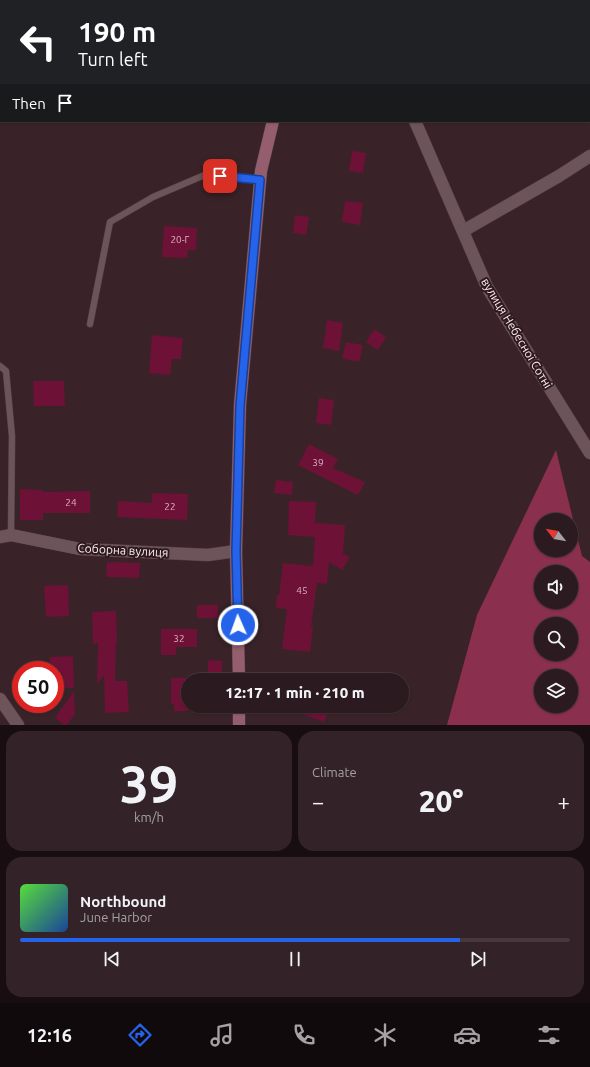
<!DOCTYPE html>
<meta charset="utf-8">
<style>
:root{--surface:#2b1a1f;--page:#332328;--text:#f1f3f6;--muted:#a6a1a4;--line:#47383d;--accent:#2563eb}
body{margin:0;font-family:Ubuntu,sans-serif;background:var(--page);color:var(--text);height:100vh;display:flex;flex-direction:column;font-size:15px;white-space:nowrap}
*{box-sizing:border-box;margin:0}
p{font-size:13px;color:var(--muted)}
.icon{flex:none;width:22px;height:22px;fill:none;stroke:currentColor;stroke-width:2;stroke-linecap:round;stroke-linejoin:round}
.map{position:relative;height:725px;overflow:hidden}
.sheet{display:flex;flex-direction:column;gap:6px;padding:6px;background:#180e11;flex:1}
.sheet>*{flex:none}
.banner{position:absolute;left:0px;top:0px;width:590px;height:122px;box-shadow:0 1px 3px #0004,0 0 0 1px var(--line);background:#202124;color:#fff;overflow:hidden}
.needle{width:26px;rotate:301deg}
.buttons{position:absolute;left:534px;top:513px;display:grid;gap:8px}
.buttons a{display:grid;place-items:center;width:44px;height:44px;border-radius:50%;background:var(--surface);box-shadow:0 1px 3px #0004,0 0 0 1px var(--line);font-size:20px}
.speed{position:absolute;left:12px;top:661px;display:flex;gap:8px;font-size:20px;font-weight:700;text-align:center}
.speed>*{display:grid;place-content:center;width:52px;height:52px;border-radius:50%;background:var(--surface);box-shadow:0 1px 3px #0004,0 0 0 1px var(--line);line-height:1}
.speed .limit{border:6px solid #d22;background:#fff;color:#111}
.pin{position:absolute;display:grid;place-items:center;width:34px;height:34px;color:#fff;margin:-17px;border-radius:8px;box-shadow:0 2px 6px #0006}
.me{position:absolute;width:44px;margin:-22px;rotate:358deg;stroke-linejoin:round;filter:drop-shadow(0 0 3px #0008)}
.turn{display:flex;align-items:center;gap:14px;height:84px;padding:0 12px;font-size:18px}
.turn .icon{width:52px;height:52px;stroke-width:2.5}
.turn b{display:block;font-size:28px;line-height:34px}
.then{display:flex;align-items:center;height:38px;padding:0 12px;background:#0003;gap:8px;font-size:15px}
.big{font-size:30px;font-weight:800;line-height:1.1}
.sheet .widget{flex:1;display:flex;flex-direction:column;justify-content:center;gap:6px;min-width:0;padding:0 14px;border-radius:16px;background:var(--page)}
.sheet .dial{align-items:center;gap:0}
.dial b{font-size:52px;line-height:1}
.song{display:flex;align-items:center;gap:12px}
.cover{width:48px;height:48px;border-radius:6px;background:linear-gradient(135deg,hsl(110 70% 55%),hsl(220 70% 35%))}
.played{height:4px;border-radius:2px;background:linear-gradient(90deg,var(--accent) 80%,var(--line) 80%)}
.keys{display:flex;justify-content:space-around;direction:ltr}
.heat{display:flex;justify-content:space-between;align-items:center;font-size:22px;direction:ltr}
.sheet .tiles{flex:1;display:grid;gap:6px;grid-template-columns:1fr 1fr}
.widget:last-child{grid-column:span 2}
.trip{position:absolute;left:181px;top:673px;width:228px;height:40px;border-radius:20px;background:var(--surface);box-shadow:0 1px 3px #0004,0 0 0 1px var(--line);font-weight:800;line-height:40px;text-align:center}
.dock{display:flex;height:64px;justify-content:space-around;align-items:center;background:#110a0c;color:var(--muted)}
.dock .icon{width:28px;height:28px}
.dock .current{color:var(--accent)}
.dock b{font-size:18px;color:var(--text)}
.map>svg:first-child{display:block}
</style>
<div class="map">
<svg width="590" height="725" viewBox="0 0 590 725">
<rect width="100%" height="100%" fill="#392329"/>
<path fill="#8a2f4e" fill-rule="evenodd" d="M 556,450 L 582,556 L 590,562 L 590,725 L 447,725 L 477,615 ZM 541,520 L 571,520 L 571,550 L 541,550 ZM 541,572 L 571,572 L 571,602 L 541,602 ZM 541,624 L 571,624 L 571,654 L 541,654 ZM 541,676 L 571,676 L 571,706 L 541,706 Z"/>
<g fill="#6d1136">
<path d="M 352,151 L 366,153 L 363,173 L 349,171 Z"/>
<path d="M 345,201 L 363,203 L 360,225 L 342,222 Z"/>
<path d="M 295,215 L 309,217 L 306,235 L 293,233 Z"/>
<path d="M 164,226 L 197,228 L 196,250 L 188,250 L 187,258 L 162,257 Z"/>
<path d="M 327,320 L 343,323 L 339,351 L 323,348 Z"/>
<path d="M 374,329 L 386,337 L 378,350 L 366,342 Z"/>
<path d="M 152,335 L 183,338 L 181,359 L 172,359 L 170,375 L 149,373 Z"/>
<path d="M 346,342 L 363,345 L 359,362 L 342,358 Z"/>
<path d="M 33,381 L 64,381 L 65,406 L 34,406 Z"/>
<path d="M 319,398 L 334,400 L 331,425 L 316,423 Z"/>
<path d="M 309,444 L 338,459 L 333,468 L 365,482 L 358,495 L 298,465 Z"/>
<path d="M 276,480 L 293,482 L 292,495 L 274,493 Z"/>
<path d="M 20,489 L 43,490 L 43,492 L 90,491 L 90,513 L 43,513 L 43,520 L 20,520 Z"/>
<path d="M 152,493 L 188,494 L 187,520 L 117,517 L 118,501 L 152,503 Z"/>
<path d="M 289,501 L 316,502 L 315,523 L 345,525 L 343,554 L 350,557 L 342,570 L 329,562 L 327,584 L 317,583 L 311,627 L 313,627 L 310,652 L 282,649 L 287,609 L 276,608 L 277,595 L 279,595 L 283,563 L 313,566 L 315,537 L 288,535 Z"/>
<path d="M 107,562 L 140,563 L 139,578 L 106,577 Z"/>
<path d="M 68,585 L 69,616 L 46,617 L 44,586 Z"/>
<rect x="197" y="605" width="21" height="13"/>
<path d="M 116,611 L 117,643 L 116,643 L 115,681 L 127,681 L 129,712 L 105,713 L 104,675 L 97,684 L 98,643 L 93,644 L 92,612 Z"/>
<path d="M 161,629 L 197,629 L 197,647 L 176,647 L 176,655 L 161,655 Z"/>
<path d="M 73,656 L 74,688 L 55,688 L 55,670 L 50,670 L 50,657 Z"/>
<path d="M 208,660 L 222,661 L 222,673 L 208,673 Z"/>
<path d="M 171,678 L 188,678 L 188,711 L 174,711 L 174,704 L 171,704 Z"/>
<path d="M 74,691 L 75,714 L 67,725 L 64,725 L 55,718 Z"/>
<path d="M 286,706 L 330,706 L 324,722 L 286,708 Z"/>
</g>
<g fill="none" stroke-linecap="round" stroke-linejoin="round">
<g stroke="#544247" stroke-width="7">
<g id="service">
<path d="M 90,324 L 110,222 L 153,197 L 207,174 L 260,180"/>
<path d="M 0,366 L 6,371 L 12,436 L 11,535"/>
</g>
</g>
<g stroke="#544247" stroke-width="13">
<g id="minor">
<path d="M 362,0 L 363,1"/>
<path d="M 415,121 L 487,287 L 590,453"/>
<path d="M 463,231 L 559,176 L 590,156"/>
<path d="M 0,537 L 11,535 L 80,549 L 208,555 L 236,551"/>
<path d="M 0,699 L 18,725"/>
</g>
</g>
<g stroke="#544247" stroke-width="13">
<g id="secondary">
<path d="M 303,1 L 303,0"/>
<path d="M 239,680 L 236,551 L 240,405 L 261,171 L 273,121"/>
<path d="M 239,706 L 239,725"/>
</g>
</g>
<use href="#service" stroke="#6d545a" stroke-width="6"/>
<use href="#minor" stroke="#6d545a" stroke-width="12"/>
<use href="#secondary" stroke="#955e6e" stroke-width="12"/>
</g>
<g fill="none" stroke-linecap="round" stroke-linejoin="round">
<g stroke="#184099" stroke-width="10">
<path id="route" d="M 220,176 L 260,180 L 240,406 L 236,551 L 238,625"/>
</g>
<use href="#route" stroke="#2563eb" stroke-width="7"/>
</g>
<g text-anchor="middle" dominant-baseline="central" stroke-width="4" stroke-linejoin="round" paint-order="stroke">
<g font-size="10" fill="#d9b6c2">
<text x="180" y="239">20-Г</text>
<text x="318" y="462">39</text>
<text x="71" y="502">24</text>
<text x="170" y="506">22</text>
<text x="302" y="590">45</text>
<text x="179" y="638">32</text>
</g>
<g font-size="12" fill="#fdedf1" stroke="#2e191f">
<text transform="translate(517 333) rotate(59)">вулиця Небесної Сотні</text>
<text transform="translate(123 550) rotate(3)">Соборна вулиця</text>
</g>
</g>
</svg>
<div class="buttons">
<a><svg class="needle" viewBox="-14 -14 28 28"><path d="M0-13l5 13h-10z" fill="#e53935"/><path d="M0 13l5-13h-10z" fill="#a6a1a4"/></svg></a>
<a><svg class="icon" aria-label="sound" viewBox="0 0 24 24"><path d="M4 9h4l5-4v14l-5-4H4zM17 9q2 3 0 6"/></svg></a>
<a><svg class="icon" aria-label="search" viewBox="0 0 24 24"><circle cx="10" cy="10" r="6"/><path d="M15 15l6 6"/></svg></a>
<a><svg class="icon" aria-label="layers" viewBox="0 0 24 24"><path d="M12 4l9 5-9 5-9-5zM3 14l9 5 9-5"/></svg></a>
</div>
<div class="speed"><div class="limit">50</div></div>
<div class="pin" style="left:220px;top:176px;background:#d93025"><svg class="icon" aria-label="arrive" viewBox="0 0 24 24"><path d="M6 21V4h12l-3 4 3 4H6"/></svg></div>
<svg class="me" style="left:238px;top:625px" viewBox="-20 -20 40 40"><circle r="17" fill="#2563eb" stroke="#fff" stroke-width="3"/><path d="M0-11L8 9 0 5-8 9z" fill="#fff"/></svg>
<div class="trip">12:17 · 1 min · 210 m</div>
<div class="banner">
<div class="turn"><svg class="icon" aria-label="left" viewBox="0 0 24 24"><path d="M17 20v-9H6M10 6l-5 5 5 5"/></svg><div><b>190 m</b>Turn left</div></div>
<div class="then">Then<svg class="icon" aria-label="arrive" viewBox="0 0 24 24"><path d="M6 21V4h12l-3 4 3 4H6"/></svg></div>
</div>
</div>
<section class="sheet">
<div class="tiles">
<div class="widget dial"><b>39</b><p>km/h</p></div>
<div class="widget"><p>Climate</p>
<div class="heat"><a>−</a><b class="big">20°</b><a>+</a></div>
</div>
<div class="widget">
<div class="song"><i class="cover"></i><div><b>Northbound</b><p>June Harbor</p></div></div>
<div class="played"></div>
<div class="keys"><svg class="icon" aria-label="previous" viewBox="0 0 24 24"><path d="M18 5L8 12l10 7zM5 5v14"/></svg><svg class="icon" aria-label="pause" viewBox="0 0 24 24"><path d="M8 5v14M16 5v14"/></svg><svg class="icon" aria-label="next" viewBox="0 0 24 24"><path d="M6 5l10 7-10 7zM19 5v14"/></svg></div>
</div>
</div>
</section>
<nav class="dock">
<b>12:16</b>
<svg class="icon current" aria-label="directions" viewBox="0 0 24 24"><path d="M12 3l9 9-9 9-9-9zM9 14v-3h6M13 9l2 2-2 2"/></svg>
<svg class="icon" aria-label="music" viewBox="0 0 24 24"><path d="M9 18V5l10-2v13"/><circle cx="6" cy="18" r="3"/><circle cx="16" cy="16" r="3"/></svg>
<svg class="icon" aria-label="phone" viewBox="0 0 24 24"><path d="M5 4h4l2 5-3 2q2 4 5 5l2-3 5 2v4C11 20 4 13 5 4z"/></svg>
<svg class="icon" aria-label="climate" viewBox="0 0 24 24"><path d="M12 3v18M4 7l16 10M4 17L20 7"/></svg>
<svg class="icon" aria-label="car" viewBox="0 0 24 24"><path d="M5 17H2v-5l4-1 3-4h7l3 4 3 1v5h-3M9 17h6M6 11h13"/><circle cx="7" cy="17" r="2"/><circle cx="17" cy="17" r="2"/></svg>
<svg class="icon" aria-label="filters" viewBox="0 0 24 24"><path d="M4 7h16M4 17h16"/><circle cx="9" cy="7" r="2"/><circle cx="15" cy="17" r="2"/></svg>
</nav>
